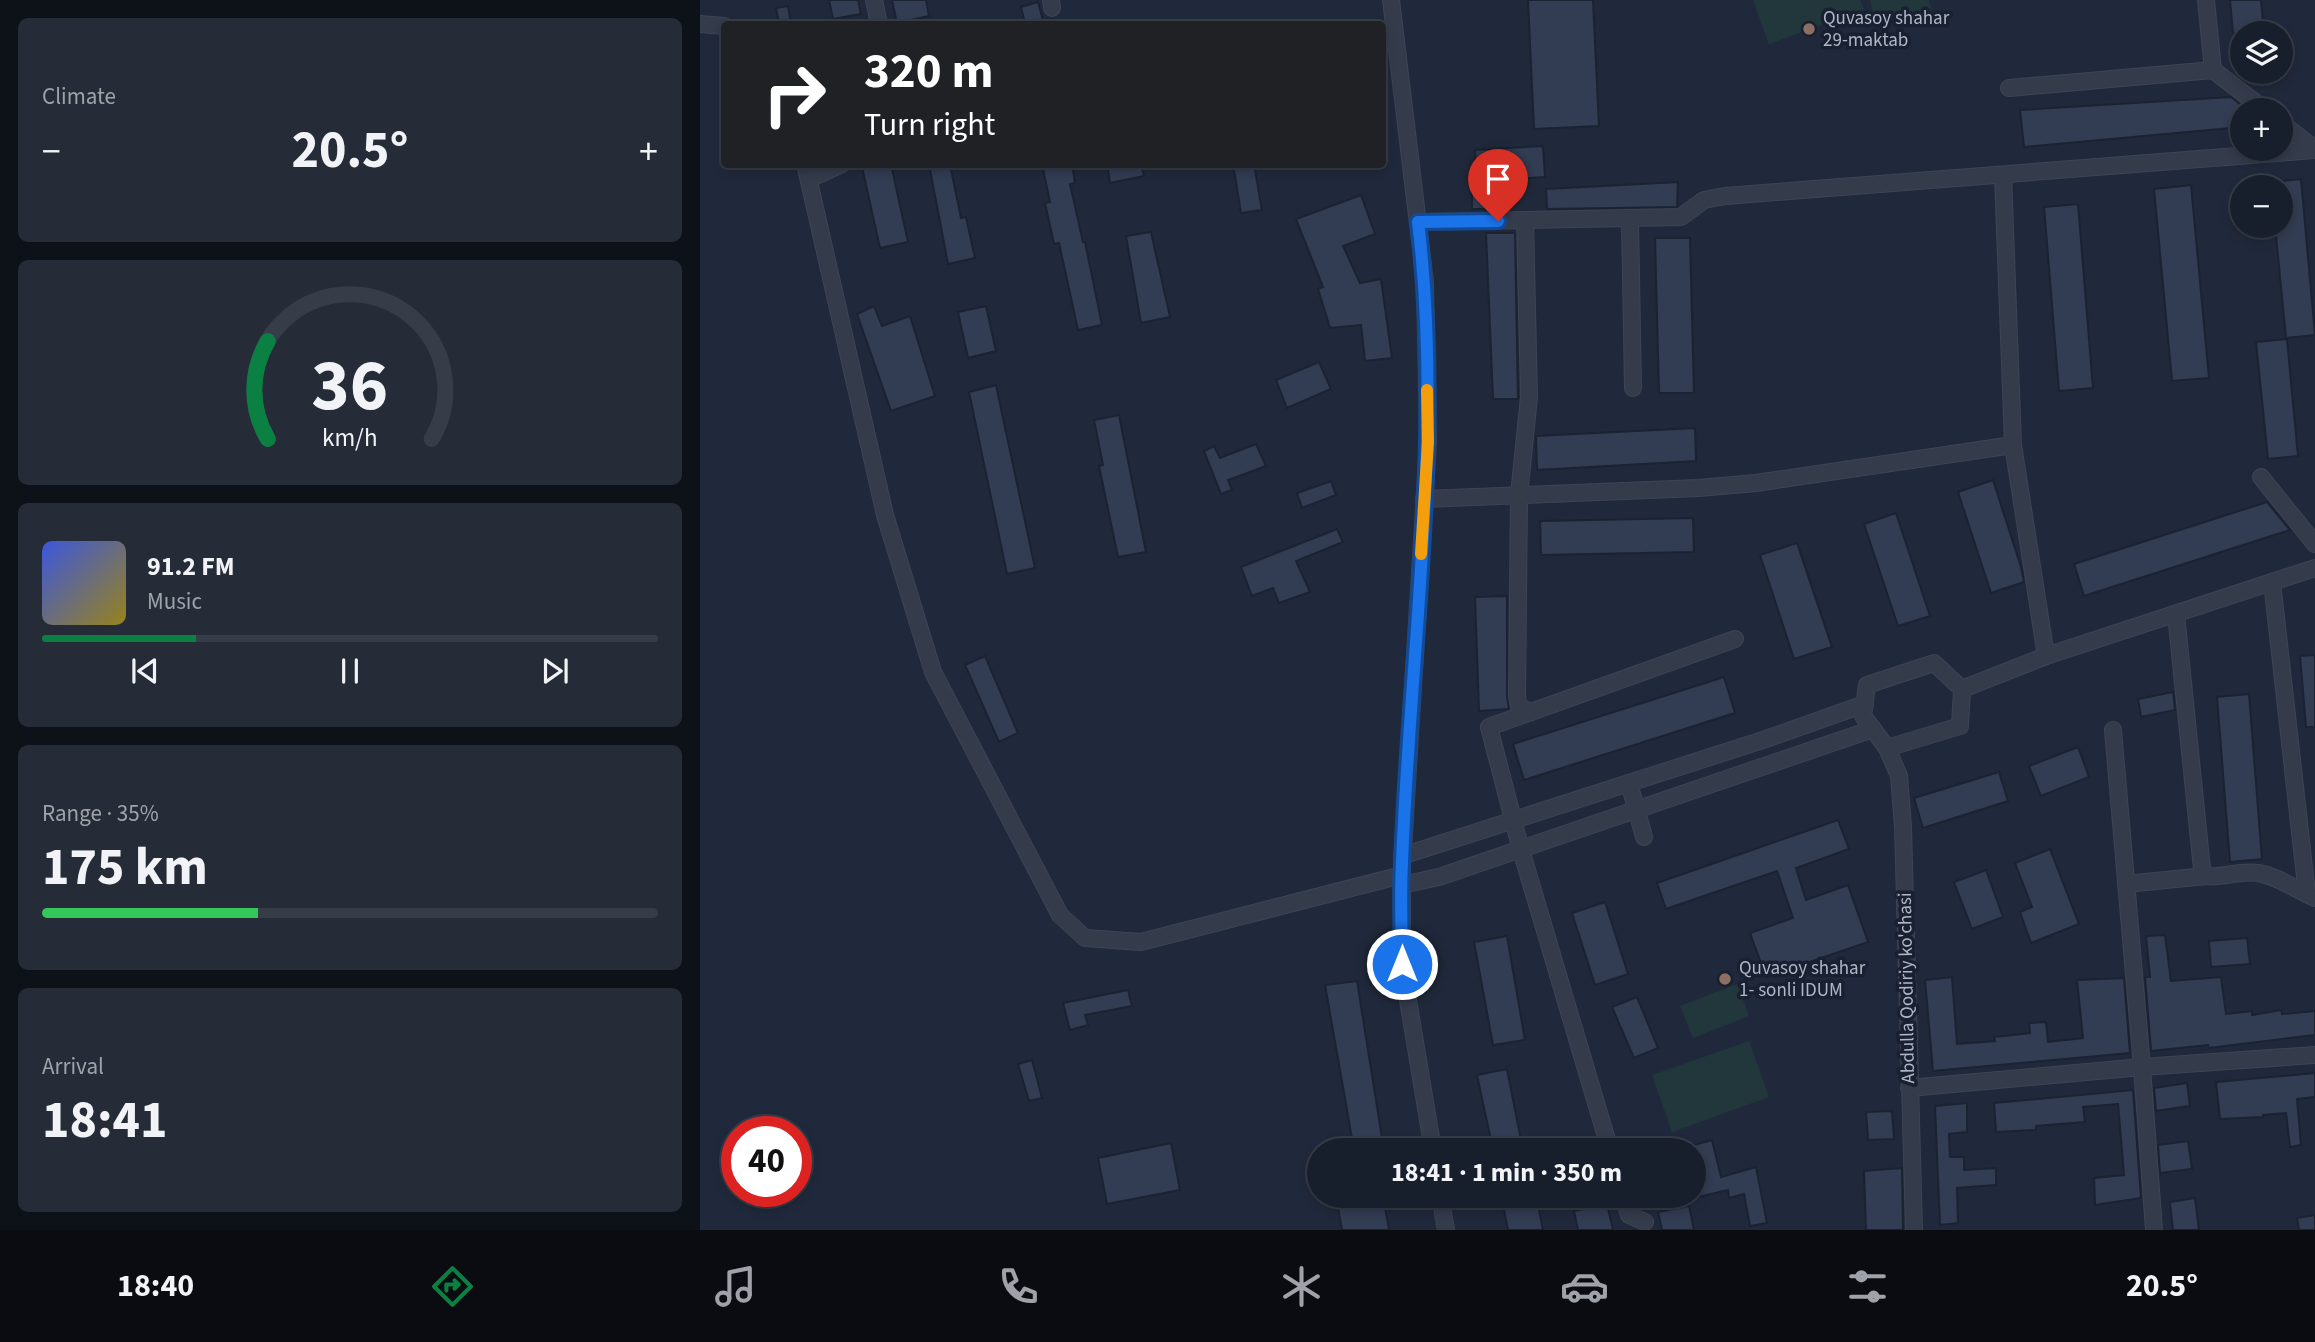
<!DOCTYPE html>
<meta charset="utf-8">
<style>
:root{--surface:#181f2c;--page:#252c38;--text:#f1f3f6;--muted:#9fa2a9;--line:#363d48;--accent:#0b8043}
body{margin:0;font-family:"Source Sans 3",sans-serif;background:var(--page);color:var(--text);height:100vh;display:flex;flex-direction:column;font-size:26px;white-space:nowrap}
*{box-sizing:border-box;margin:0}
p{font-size:23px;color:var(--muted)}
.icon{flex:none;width:38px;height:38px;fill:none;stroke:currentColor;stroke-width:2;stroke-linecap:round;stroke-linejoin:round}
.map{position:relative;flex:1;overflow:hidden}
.side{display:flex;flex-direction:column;gap:18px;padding:18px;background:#0d1118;width:700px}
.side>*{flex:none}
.hud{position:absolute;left:21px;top:21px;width:665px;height:147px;border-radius:7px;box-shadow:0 4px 10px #0003,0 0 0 2px var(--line);background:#202124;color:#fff;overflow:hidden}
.tools{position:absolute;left:1530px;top:21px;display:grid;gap:14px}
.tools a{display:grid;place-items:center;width:63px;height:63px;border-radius:50%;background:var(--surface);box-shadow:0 4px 10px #0003,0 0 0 2px var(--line);font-size:35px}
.speed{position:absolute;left:21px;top:1116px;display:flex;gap:14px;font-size:35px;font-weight:700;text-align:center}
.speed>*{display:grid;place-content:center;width:91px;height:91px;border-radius:50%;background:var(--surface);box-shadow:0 4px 10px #0003,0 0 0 2px var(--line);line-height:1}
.speed .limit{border:10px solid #d22;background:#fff;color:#111}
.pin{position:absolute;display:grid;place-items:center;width:60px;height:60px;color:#fff;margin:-72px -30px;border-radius:50% 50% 50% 0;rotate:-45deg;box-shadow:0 0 7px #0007}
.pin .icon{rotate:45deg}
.me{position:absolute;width:77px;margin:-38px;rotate:0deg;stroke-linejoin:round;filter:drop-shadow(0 0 5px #0008)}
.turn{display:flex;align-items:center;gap:24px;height:147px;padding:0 28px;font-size:32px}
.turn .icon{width:91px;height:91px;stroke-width:2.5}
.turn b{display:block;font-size:49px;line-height:60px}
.big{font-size:52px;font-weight:700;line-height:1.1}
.side .card{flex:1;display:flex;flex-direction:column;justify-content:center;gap:10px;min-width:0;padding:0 24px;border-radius:10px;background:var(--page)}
.side .dial{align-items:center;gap:0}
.dial svg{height:182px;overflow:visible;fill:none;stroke:var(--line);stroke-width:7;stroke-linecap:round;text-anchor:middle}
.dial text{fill:var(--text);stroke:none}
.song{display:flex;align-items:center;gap:21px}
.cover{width:84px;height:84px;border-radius:10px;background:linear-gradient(135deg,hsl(230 70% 55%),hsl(50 70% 35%))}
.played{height:7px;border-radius:4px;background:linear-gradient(90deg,var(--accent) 25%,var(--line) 25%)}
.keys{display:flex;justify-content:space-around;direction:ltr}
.heat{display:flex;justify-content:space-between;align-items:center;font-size:38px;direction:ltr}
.charge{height:10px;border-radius:5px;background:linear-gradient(90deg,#34c759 35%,var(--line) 0)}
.trip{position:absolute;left:607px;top:1138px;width:399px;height:70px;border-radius:35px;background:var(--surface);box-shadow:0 4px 10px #0003,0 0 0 2px var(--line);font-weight:700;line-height:70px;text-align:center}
.tab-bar{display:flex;height:112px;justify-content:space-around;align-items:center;background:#0a0c12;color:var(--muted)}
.tab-bar .icon{width:49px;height:49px}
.tab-bar .active{color:var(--accent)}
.tab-bar b{font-size:32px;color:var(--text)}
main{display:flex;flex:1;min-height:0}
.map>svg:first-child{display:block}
</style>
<main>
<section class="side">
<div class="card"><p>Climate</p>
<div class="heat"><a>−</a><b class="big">20.5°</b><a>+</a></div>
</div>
<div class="card dial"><svg viewBox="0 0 100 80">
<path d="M14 69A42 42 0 1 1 86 69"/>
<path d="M14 69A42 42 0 0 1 14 26" stroke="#0b8043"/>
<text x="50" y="56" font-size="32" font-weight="700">36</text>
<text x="50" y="72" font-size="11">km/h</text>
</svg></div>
<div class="card">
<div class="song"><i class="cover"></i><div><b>91.2 FM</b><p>Music</p></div></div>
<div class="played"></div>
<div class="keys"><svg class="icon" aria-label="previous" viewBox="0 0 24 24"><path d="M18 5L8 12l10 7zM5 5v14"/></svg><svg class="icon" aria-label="pause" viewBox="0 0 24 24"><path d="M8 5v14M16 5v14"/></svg><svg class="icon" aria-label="next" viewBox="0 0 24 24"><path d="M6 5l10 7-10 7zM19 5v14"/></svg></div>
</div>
<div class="card"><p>Range · 35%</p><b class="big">175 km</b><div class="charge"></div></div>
<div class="card"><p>Arrival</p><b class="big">18:41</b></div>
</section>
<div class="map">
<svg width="1615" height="1230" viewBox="0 0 1615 1230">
<rect width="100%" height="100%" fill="#20293b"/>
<g fill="#22373c">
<path d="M 1053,0 L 1160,0 L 1164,9 L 1069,44 Z"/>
<path d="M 1170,0 L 1229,0 L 1232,14 L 1177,28 Z"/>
<path d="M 1037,984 L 1049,1016 L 993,1038 L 980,1006 Z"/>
<path d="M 1049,1041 L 1069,1097 L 972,1132 L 952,1075 Z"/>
</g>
<g fill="#323c52" stroke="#1b2232" stroke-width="2">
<path d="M 129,0 L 158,0 L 161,14 L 133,19 Z"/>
<path d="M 192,0 L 226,0 L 229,16 L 197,23 Z"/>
<path d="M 828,0 L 893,0 L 899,126 L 834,129 Z"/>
<path d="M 1530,0 L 1561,0 L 1564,33 L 1533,33 Z"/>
<path d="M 338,2 L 344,24 L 325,24 L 321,7 Z"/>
<path d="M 88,6 L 91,24 L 79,24 L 76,8 Z"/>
<path d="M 1531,97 L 1545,108 L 1545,110 L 1542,110 L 1542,127 L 1324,147 L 1320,110 Z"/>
<path d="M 843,146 L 845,177 L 791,180 L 792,209 L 772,209 L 772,185 L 777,185 L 775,150 Z"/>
<path d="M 171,164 L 191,164 L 208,242 L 180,248 L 162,167 Z"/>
<path d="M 229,164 L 250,164 L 261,218 L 266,217 L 275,258 L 248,264 Z"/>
<path d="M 342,164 L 372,164 L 375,183 L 370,184 L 383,242 L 385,242 L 402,325 L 378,330 L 359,243 L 354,244 L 345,203 L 350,202 Z"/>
<path d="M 407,164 L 441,164 L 444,176 L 410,183 Z"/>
<path d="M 533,164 L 554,164 L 562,210 L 541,213 Z"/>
<path d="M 1601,179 L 1615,335 L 1586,338 L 1575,226 L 1580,226 L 1580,181 Z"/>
<path d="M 978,182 L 977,207 L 847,209 L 846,189 Z"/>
<path d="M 1491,185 L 1509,378 L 1472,381 L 1454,189 Z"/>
<path d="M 661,195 L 675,234 L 643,246 L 660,283 L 681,279 L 692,358 L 665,361 L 661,325 L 630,328 L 618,289 L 623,287 L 596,219 Z"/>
<path d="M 1378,204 L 1393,388 L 1359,391 L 1344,207 Z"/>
<path d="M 451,232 L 470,317 L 441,323 L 426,236 Z"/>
<path d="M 786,233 L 815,233 L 818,399 L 793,399 Z"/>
<path d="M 955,238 L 990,238 L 994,393 L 959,393 Z"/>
<path d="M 174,306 L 182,326 L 210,316 L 235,396 L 191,411 L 157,314 Z"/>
<path d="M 286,306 L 296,351 L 268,358 L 258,312 Z"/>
<path d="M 1587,339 L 1598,456 L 1568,459 L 1556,342 Z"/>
<path d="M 619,362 L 631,389 L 587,408 L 576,380 Z"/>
<path d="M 296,385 L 335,568 L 307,574 L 269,392 Z"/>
<path d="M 419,415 L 446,552 L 418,557 L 399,466 L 403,465 L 394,420 Z"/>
<path d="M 995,428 L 996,461 L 837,470 L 836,436 Z"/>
<path d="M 556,444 L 566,466 L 528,480 L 532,490 L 521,494 L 504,451 L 514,446 L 520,458 Z"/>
<path d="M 1293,480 L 1321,567 L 1324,582 L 1291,593 L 1258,492 Z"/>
<path d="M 631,481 L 636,495 L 602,508 L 597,493 Z"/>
<path d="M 1567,502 L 1590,530 L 1384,596 L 1374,564 Z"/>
<path d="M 1196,513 L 1230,616 L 1198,626 L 1164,524 Z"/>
<path d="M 993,518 L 994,552 L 841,555 L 840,521 Z"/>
<path d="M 637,529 L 643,542 L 596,561 L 610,592 L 579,603 L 573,588 L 552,596 L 541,567 Z"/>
<path d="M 1097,543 L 1132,647 L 1094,659 L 1060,555 Z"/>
<path d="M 807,596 L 807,696 L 809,709 L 779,711 L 775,597 Z"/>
<path d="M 1615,655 L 1615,727 L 1606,727 L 1600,656 Z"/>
<path d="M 285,656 L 318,733 L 299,742 L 265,665 Z"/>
<path d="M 1024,677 L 1035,713 L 824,780 L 813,744 Z"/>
<path d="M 1473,692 L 1475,710 L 1441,717 L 1438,699 Z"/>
<path d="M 1549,694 L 1562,859 L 1530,862 L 1517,697 Z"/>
<path d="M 1378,747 L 1389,777 L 1341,796 L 1329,766 Z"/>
<path d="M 1299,772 L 1308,801 L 1223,828 L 1214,798 Z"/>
<path d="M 1138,820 L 1149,849 L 1096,868 L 1106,900 L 1148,885 L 1168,942 L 1066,977 L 1050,933 L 1093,918 L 1077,871 L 966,909 L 957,883 Z"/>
<path d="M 1350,849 L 1379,924 L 1331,943 L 1320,912 L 1332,907 L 1315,863 Z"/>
<path d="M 1286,870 L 1303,917 L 1272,929 L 1254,882 Z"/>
<path d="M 905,902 L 928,974 L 895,985 L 872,913 Z"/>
<path d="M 1465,935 L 1471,981 L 1521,977 L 1526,1014 L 1552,1011 L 1552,1015 L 1581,1010 L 1582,1014 L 1615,1011 L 1615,1035 L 1509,1048 L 1508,1045 L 1451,1051 L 1445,977 L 1450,977 L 1446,936 Z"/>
<path d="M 807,936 L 825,1040 L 793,1045 L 774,942 Z"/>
<path d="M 1547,938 L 1550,964 L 1511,967 L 1509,941 Z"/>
<path d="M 1252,977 L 1257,1044 L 1295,1041 L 1294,1037 L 1330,1033 L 1329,1023 L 1346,1022 L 1348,1042 L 1383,1038 L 1377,980 L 1424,978 L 1430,1053 L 1233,1071 L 1225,980 Z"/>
<path d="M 657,981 L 684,1150 L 654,1150 L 625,985 Z"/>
<path d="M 428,990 L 432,1006 L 385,1015 L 388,1025 L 370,1030 L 363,1003 Z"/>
<path d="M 937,997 L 958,1048 L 934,1058 L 912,1007 Z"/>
<path d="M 332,1060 L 342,1098 L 329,1101 L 318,1064 Z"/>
<path d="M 807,1069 L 823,1150 L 793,1150 L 777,1075 Z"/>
<path d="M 1615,1073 L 1615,1097 L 1597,1099 L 1601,1145 L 1590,1147 L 1586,1113 L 1563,1115 L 1563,1117 L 1520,1119 L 1516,1082 Z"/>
<path d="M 1487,1083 L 1490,1106 L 1456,1111 L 1454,1088 Z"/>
<path d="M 1433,1090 L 1441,1198 L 1395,1205 L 1394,1178 L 1424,1175 L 1418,1104 L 1383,1107 L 1385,1122 L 1336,1126 L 1336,1130 L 1296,1132 L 1294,1103 Z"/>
<path d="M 1267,1103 L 1267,1132 L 1249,1134 L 1250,1157 L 1264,1157 L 1264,1170 L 1296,1168 L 1296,1185 L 1257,1188 L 1258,1223 L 1240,1225 L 1235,1106 Z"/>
<path d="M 1192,1111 L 1194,1139 L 1168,1140 L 1166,1112 Z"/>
<path d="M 1012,1140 L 1021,1177 L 1056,1167 L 1067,1223 L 1050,1226 L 1044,1194 L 1029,1198 L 1028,1190 L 994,1198 L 994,1145 Z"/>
<path d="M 1488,1141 L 1492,1169 L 1460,1173 L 1458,1145 Z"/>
<path d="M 471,1143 L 480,1190 L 407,1204 L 398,1158 Z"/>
<path d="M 1202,1168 L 1203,1230 L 1166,1230 L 1164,1171 Z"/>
<path d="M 801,1195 L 836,1195 L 843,1230 L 808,1230 Z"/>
<path d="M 1495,1198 L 1499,1230 L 1473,1230 L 1470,1202 Z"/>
<path d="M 684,1201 L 689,1230 L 642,1230 L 638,1208 Z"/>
<path d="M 907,1204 L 913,1230 L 878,1230 L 874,1211 Z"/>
<path d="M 989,1206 L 994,1230 L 962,1230 L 958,1212 Z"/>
<path d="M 1615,1215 L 1615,1230 L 1599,1230 L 1597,1218 Z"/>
</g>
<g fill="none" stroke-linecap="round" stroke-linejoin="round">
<g stroke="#3d4455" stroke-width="18">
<g id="minor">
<path d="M 174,0 L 179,24"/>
<path d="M 351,0 L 352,8"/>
<path d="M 691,0 L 725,282 L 728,442 L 702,866 L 702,964 L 733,1150"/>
<path d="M 1506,0 L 1513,70"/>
<path d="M 0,24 L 24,26"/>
<path d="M 1309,88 L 1513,70 L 1565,110"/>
<path d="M 1580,122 L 1615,149"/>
<path d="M 105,164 L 185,515 L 233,672 L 360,915 L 385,938 L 441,942 L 702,875"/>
<path d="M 1303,175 L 1313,445 L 1346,656"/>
<path d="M 109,179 L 142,164"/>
<path d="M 825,220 L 829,397 L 819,495 L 817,696 L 819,707 L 831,712 L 1035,639"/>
<path d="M 930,220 L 933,388"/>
<path d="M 718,222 L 981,217 L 1004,200 L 1025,196 L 1615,150"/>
<path d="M 1561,477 L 1615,544"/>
<path d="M 724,499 L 999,488 L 1056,483 L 1313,445"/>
<path d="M 1572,582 L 1607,894"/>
<path d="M 1476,614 L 1502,869 L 1506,876 C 1523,878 1541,870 1558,873 C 1578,876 1596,890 1615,898"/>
<path d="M 1234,663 L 1262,689 L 1260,726 L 1187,748 L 1163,716 L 1167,685 Z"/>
<path d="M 1262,689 L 1346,656 L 1615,568"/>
<path d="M 831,712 L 789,727 L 821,850 L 910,1150"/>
<path d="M 1413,730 L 1442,1067 L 1454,1230"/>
<path d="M 1187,748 L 1199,776 L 1203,827 L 1214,1230"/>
<path d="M 929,783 L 944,837"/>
<path d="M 702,856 L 1066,739 L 1165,704"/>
<path d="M 1426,884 L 1506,876"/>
<path d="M 702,885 L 739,877 L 1173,729"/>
<path d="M 1209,1088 L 1442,1067 L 1615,1055"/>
<path d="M 740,1195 L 746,1230"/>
<path d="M 923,1195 L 929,1215 L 945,1222"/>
</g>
</g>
<use href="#minor" stroke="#343b4b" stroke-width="16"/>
</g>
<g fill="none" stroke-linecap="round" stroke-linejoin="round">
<g stroke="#114b97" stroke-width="18">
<path id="route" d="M 702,964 C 702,931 700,897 702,863 C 710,650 744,435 718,222 L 798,221"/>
</g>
<use href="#route" stroke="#1a73e8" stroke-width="12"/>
<path stroke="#f59e0b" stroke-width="12" d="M 721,554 L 728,442 L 727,390"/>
</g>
<g fill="#8d6e63" stroke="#192030" stroke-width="2.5">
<circle cx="1109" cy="29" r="7"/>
<circle cx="1025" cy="979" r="7"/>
</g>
<g text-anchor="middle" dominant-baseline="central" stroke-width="7" stroke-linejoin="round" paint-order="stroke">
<g font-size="19" fill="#afb6c8" stroke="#192030" text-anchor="start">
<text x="1123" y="18">Quvasoy shahar<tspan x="1123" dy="22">29-maktab</tspan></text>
<text x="1039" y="968">Quvasoy shahar<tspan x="1039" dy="22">1- sonli IDUM</tspan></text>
</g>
<g font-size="19" fill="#afb6c8" stroke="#192030">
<text transform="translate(1207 988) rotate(-91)">Abdulla Qodiriy ko'chasi</text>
</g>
</g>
</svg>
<div class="tools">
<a><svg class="icon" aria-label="layers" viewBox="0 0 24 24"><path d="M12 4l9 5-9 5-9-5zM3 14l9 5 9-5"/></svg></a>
<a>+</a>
<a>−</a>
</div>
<div class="speed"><div class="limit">40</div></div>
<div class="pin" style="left:798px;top:221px;background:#d93025"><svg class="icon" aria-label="arrive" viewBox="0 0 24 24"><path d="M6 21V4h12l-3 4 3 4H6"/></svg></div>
<svg class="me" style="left:702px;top:964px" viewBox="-20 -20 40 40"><circle r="17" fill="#1a73e8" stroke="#fff" stroke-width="3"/><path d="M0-11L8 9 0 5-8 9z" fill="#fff"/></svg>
<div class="trip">18:41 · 1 min · 350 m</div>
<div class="hud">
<div class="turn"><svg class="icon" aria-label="right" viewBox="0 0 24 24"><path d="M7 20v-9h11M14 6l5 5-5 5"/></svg><div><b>320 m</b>Turn right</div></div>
</div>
</div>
</main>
<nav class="tab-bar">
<b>18:40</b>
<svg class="icon active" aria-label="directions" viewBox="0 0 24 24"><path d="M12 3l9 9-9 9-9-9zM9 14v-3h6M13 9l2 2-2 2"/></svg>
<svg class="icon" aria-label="music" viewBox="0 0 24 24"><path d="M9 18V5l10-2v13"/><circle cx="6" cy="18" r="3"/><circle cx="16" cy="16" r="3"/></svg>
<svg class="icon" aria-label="phone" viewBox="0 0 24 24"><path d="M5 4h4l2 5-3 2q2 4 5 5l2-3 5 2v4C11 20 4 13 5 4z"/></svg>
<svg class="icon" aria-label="climate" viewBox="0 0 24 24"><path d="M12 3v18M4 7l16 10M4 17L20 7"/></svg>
<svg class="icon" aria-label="car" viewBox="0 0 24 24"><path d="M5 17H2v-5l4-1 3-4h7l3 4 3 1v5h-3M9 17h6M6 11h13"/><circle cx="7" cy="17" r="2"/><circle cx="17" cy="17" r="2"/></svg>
<svg class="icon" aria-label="filters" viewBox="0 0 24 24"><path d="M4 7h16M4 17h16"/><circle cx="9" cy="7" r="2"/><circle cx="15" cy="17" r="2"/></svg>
<b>20.5°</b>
</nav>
